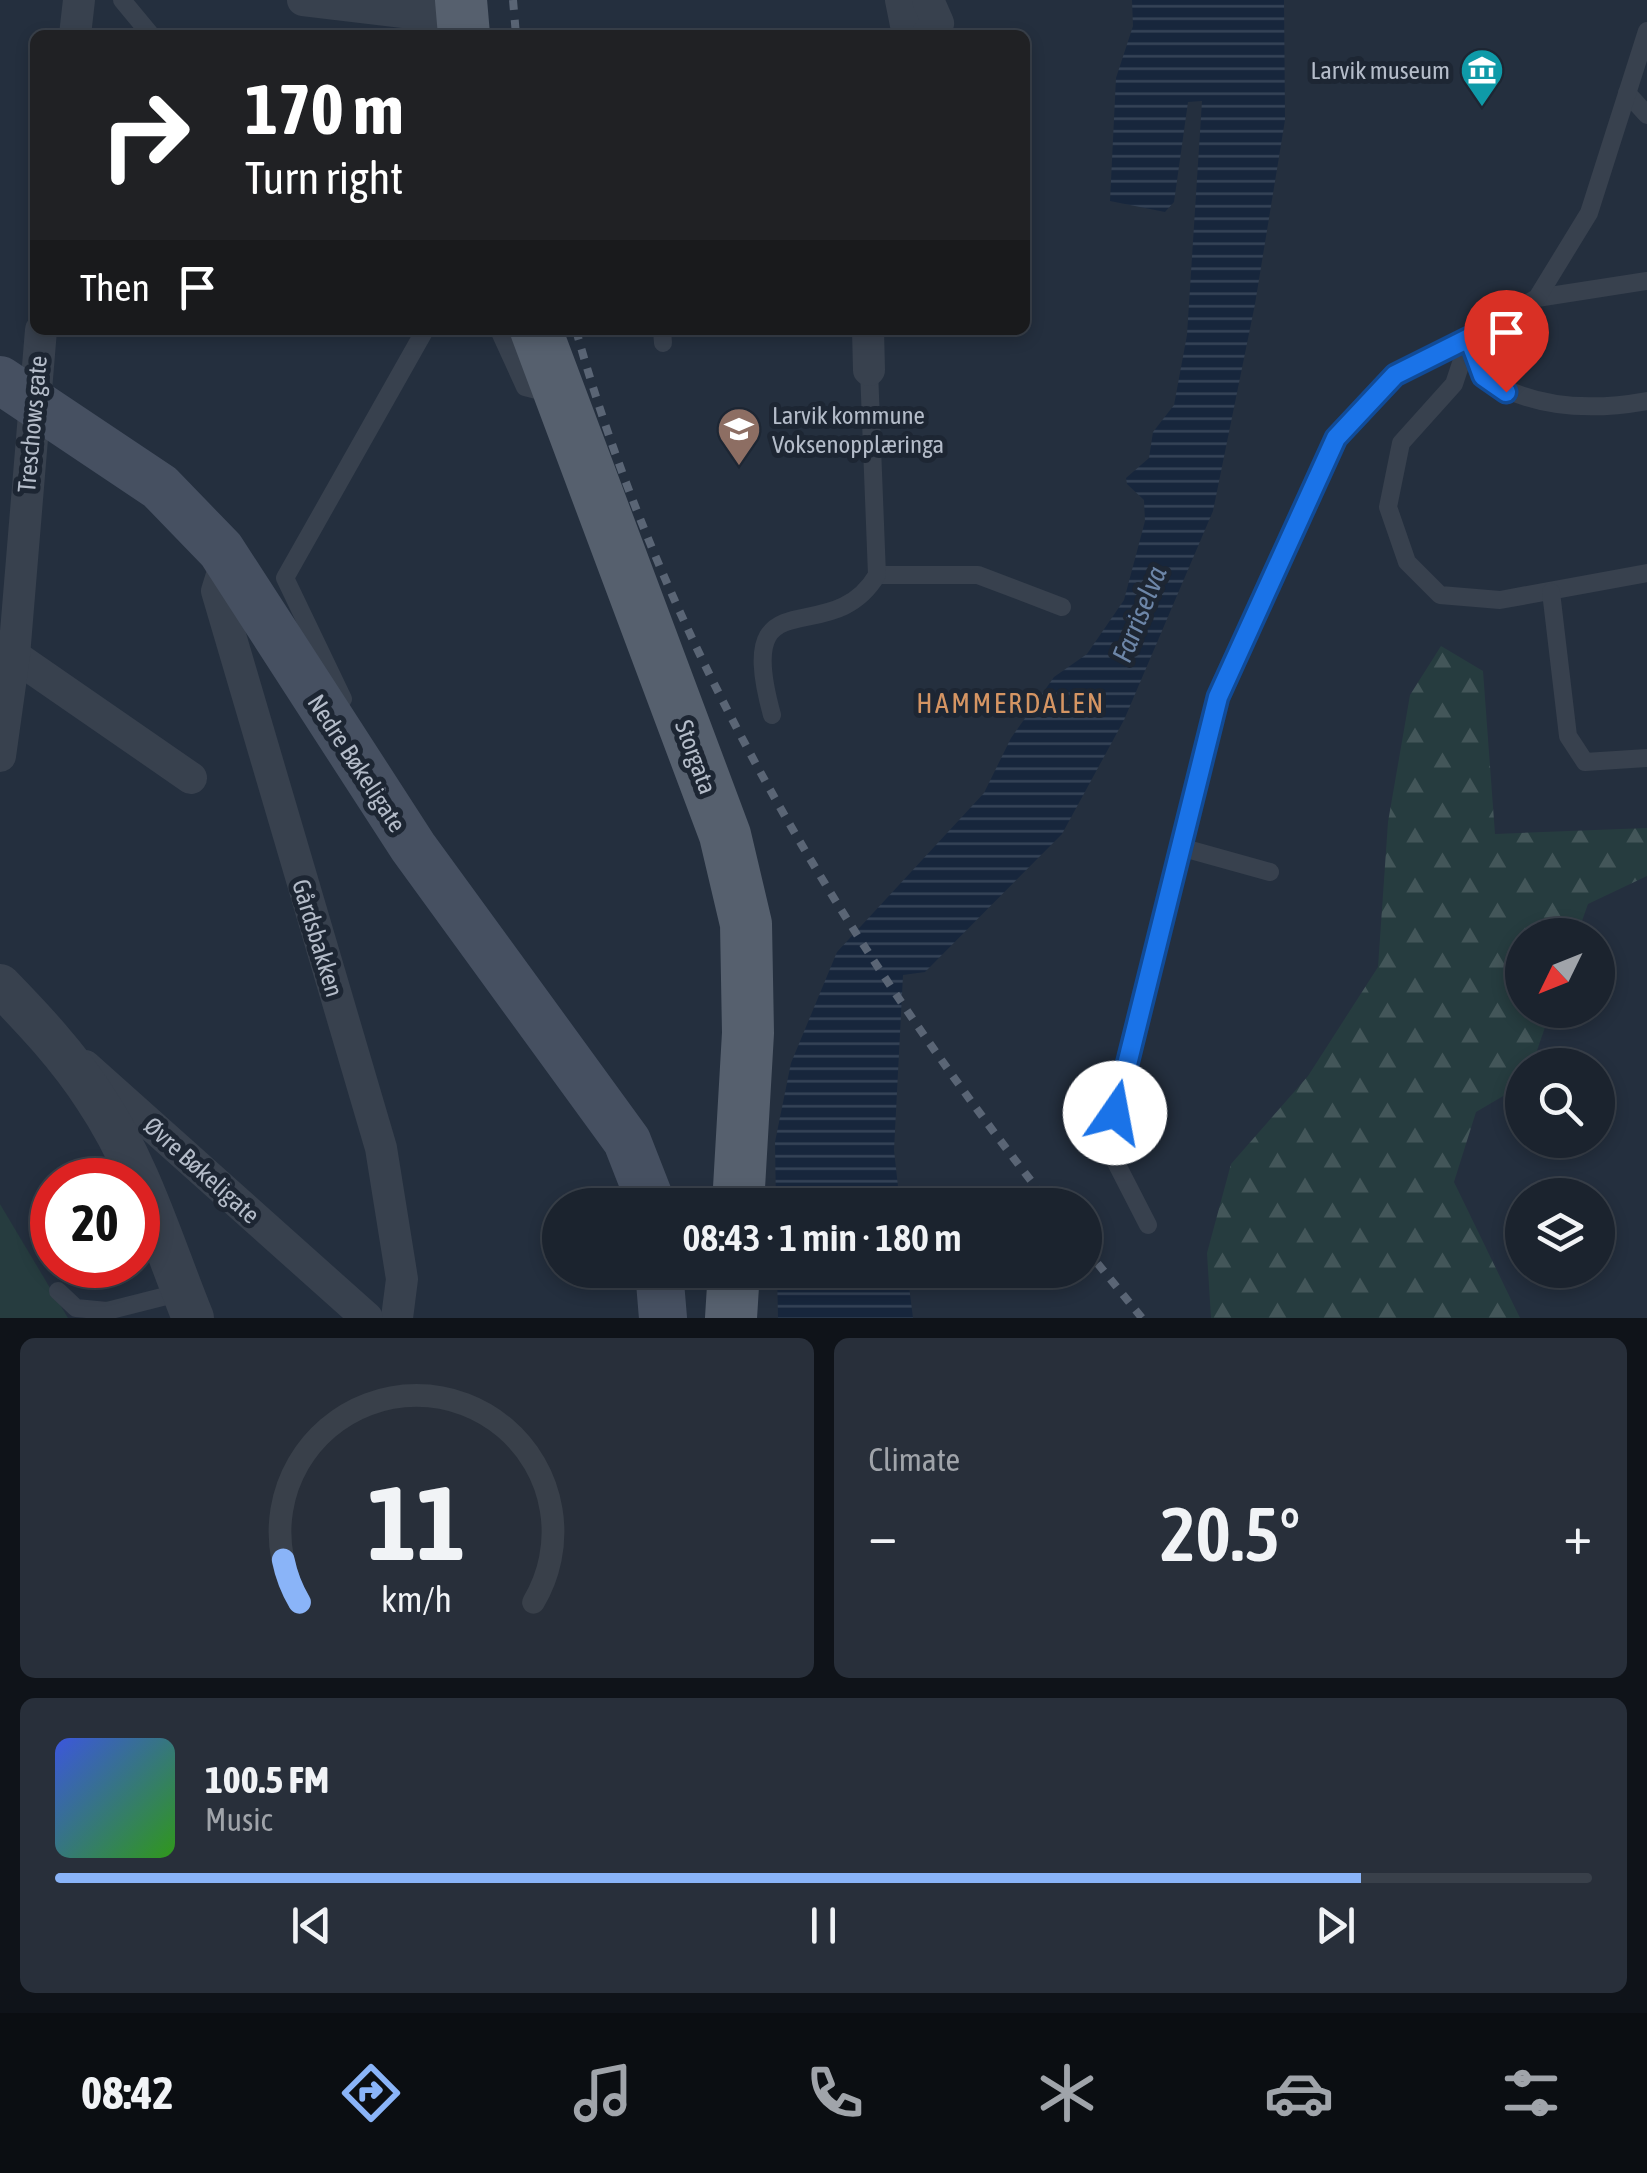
<!DOCTYPE html>
<meta charset="utf-8">
<style>
:root{--surface:#1b232e;--page:#282f3a;--text:#f1f3f6;--muted:#a0a4aa;--line:#39404a;--accent:#8ab4f8}
body{margin:0;font-family:"Asap Condensed",sans-serif;background:var(--page);color:var(--text);height:100vh;display:flex;flex-direction:column;font-size:38px;white-space:nowrap}
*{box-sizing:border-box;margin:0}
p{font-size:32px;color:var(--muted)}
.icon{flex:none;width:55px;height:55px;fill:none;stroke:currentColor;stroke-width:2;stroke-linecap:round;stroke-linejoin:round}
.map{position:relative;height:1318px;overflow:hidden}
.side{display:flex;flex-direction:column;gap:20px;padding:20px;background:#0f1319;flex:1}
.side>*{flex:none}
.guide{position:absolute;left:30px;top:30px;width:1000px;height:305px;border-radius:15px;box-shadow:0 5px 15px #0003,0 0 0 2px var(--line);background:#202124;color:#fff;overflow:hidden}
.needle{width:65px;rotate:227deg}
.controls{position:absolute;left:1505px;top:918px;display:grid;gap:20px}
.controls a{display:grid;place-items:center;width:110px;height:110px;border-radius:50%;background:var(--surface);box-shadow:0 5px 15px #0003,0 0 0 2px var(--line);font-size:50px}
.speed{position:absolute;left:30px;top:1158px;display:flex;gap:20px;font-size:50px;font-weight:700;text-align:center}
.speed>*{display:grid;place-content:center;width:130px;height:130px;border-radius:50%;background:var(--surface);box-shadow:0 5px 15px #0003,0 0 0 2px var(--line);line-height:1}
.speed .limit{border:15px solid #d22;background:#fff;color:#111}
.pin{position:absolute;display:grid;place-items:center;width:85px;height:85px;color:#fff;margin:-102px -42px;border-radius:50% 50% 50% 0;rotate:-45deg;box-shadow:0 0 10px #0007}
.pin .icon{rotate:45deg}
.me{position:absolute;width:110px;margin:-55px;rotate:12deg;stroke-linejoin:round;filter:drop-shadow(0 0 8px #0008)}
.turn{display:flex;align-items:center;gap:35px;height:210px;padding:0 50px;font-size:45px}
.turn .icon{width:130px;height:130px;stroke-width:2.5}
.turn b{display:block;font-size:70px;line-height:85px}
.then{display:flex;align-items:center;height:95px;padding:0 50px;background:#0003;gap:20px;font-size:38px}
.big{font-size:75px;font-weight:600;line-height:1.1}
.side .tile{flex:1;display:flex;flex-direction:column;justify-content:center;gap:15px;min-width:0;padding:0 35px;border-radius:15px;background:var(--page)}
.side .dial{align-items:center;gap:0}
.dial svg{height:260px;overflow:visible;fill:none;stroke:var(--line);stroke-width:7;stroke-linecap:round;text-anchor:middle}
.dial text{fill:var(--text);stroke:none}
.song{display:flex;align-items:center;gap:30px}
.cover{width:120px;height:120px;border-radius:15px;background:linear-gradient(135deg,hsl(230 70% 55%),hsl(110 70% 35%))}
.played{height:10px;border-radius:5px;background:linear-gradient(90deg,var(--accent) 85%,var(--line) 85%)}
.keys{display:flex;justify-content:space-around;direction:ltr}
.heat{display:flex;justify-content:space-between;align-items:center;font-size:55px;direction:ltr}
.side .tiles{flex:1;display:grid;gap:20px;grid-template-columns:1fr 1fr}
.tile:last-child{grid-column:span 2}
.trip{position:absolute;left:542px;top:1188px;width:560px;height:100px;border-radius:50px;background:var(--surface);box-shadow:0 5px 15px #0003,0 0 0 2px var(--line);font-weight:600;line-height:100px;text-align:center}
.tabs{display:flex;height:160px;justify-content:space-around;align-items:center;background:#0b0e12;color:var(--muted)}
.tabs .icon{width:70px;height:70px}
.tabs .active{color:var(--accent)}
.tabs b{font-size:45px;color:var(--text)}
.map>svg:first-child{display:block}
</style>
<div class="map">
<svg width="1647" height="1318" viewBox="0 0 1647 1318">
<defs>
<pattern id="forest-firs" width="22" height="20" patternUnits="userSpaceOnUse" patternTransform="scale(2.5)"><rect width="22" height="20" fill="#263c3f"/><path d="M5 1l3.5 6h-7zM16 11l3.5 6h-7z" fill="#435659"/></pattern>
<pattern id="water-rules" width="6" height="5" patternUnits="userSpaceOnUse" patternTransform="scale(2.5)"><rect width="6" height="5" fill="#17263c"/><path d="M0 2.5h6" fill="none" stroke="#364457"/></pattern>
</defs>
<rect width="100%" height="100%" fill="#242f3e"/>
<path fill="url(#forest-firs)" d="M 1441,646 L 1483,671 L 1495,834 L 1647,828 L 1647,876 L 1588,904 L 1577,935 L 1522,935 L 1522,1010 L 1551,1010 L 1532,1065 L 1522,1065 L 1522,1085 L 1476,1112 L 1454,1182 L 1520,1318 L 1211,1318 L 1207,1253 L 1231,1164 L 1308,1076 L 1378,967 L 1388,822 L 1410,695 Z"/>
<path fill="#263c3f" d="M 0,1204 L 68,1318 L 0,1318 Z"/>
<g fill="url(#water-rules)">
<path d="M 1132,0 L 1284,0 L 1285,120 L 1255,304 L 1213,511 L 1124,720 L 1062,834 L 925,972 L 903,975 L 894,1150 L 900,1205 L 776,1205 L 775,1142 L 791,1063 L 837,952 L 984,793 L 1011,738 L 1054,677 L 1087,654 L 1124,600 L 1145,521 L 1144,500 L 1127,484 L 1126,478 L 1149,458 L 1153,432 L 1174,405 L 1187,335 L 1202,101 L 1188,102 L 1174,202 L 1165,212 L 1110,201 L 1116,78 L 1133,26 Z"/>
<path d="M 777,1270 L 907,1270 L 913,1318 L 778,1318 Z"/>
</g>
<g fill="none" stroke-linecap="round" stroke-linejoin="round">
<g stroke="#38414e" stroke-width="18">
<path d="M 122,0 L 151,35"/>
<path d="M 1627,93 L 1647,115"/>
<path d="M 1537,298 L 1647,281"/>
<path d="M 499,330 L 525,387 L 552,394"/>
<path d="M 662,330 L 663,343"/>
<path d="M 1469,339 L 1454,384 L 1401,443 L 1388,507 L 1407,562 L 1440,595 L 1500,600 L 1647,573"/>
<path d="M 1469,339 L 1483,376 C 1531,409 1591,411 1647,401"/>
<path d="M 877,575 L 978,575 L 1062,607"/>
<path d="M 1551,592 L 1568,736 L 1585,762 L 1647,758"/>
<path d="M 343,699 L 285,578 L 425,330"/>
<path d="M 772,715 C 732,570 830,654 877,575 L 869,370"/>
<path d="M 1180,847 L 1270,872"/>
<path d="M 1148,1225 L 1109,1149 L 1122,1077 L 1218,697 L 1337,438 L 1395,375 L 1537,298 L 1589,213 L 1647,31"/>
<path d="M 58,1291 L 76,1308 L 107,1311 L 182,1292"/>
</g>
<g stroke="#38414e" stroke-width="32">
<path d="M 303,0 L 462,19"/>
<path d="M 901,0 L 908,35"/>
<path d="M 75,35 L 79,0"/>
<path d="M 927,35 L 938,23 L 928,0"/>
<path d="M 868,330 L 869,370"/>
<path d="M 231,566 L 222,575 L 217,591 L 381,1148 L 402,1279 L 397,1318"/>
<path d="M 0,646 L 191,778"/>
<path d="M 0,756 L 14,656 L 41,330"/>
<path d="M 85,1066 L 367,1318"/>
</g>
<path stroke="#38414e" stroke-width="42" d="M 0,985 C 34,1020 68,1056 95,1098 C 140,1165 163,1244 193,1318"/>
<g stroke="#465061" stroke-width="48">
<path d="M 0,380 L 160,487 L 221,550 L 413,847 L 627,1141 L 652,1205"/>
<path d="M 659,1270 L 663,1318"/>
</g>
<g stroke="#56606e" stroke-width="52">
<path d="M 461,0 L 464,35"/>
<path d="M 536,330 L 725,835 L 746,924 L 748,1033 L 738,1205"/>
<path d="M 731,1318 L 734,1270"/>
</g>
<g stroke="#5a6575" stroke-width="8" stroke-dasharray="10 10" stroke-linecap="butt">
<path d="M 513,0 L 516,35"/>
<path d="M 576,330 C 664,646 848,949 1050,1205"/>
<path d="M 1085,1248 L 1142,1318"/>
</g>
</g>
<g fill="none" stroke-linecap="round" stroke-linejoin="round">
<g stroke="#114b97" stroke-width="25">
<path id="route" d="M 1115,1113 L 1218,697 L 1336,438 L 1395,375 L 1469,338 L 1483,376 L 1506,392"/>
</g>
<use href="#route" stroke="#1a73e8" stroke-width="18"/>
</g>
<defs>
<g id="museum-pin" transform="scale(2.25)"><path d="M0 17L-7.5 6A9.5 9.5 0 1 1 7.5 6Z" fill="#0f9aa8" stroke="#1d2633"/><path d="M0-6L6-3V-2H-6V-3ZM-5-1h2V3h-2ZM-1-1h2V3h-2ZM3-1h2V3H3ZM-6 4H6V6H-6Z" fill="#fff"/></g>
<g id="school-pin" transform="scale(2.25)"><path d="M0 17L-7.5 6A9.5 9.5 0 1 1 7.5 6Z" fill="#8d6e63" stroke="#1d2633"/><path d="M0-5L7-2L0 1L-7-2ZM-4 1L0 2.5L4 1V4Q0 6-4 4Z" fill="#fff"/></g>
</defs>
<g fill-rule="evenodd">
<use href="#museum-pin" x="1482" y="70"/>
<use href="#school-pin" x="739" y="429"/>
</g>
<g text-anchor="middle" dominant-baseline="central" stroke-width="10" stroke-linejoin="round" paint-order="stroke">
<g font-size="25" fill="#b4bcc9" stroke="#1d2633" text-anchor="end">
<text x="1450" y="70">Larvik museum</text>
<text x="772" y="415" text-anchor="start">Larvik kommune<tspan x="772" dy="29">Voksenopplæringa</tspan></text>
</g>
<g font-size="25" fill="#b4bcc9" stroke="#1d2633">
<text transform="translate(32 424) rotate(-85)">Treschows gate</text>
<text transform="translate(696 757) rotate(70)">Storgata</text>
<text transform="translate(357 763) rotate(57)">Nedre Bøkeligate</text>
<text transform="translate(318 938) rotate(73)">Gårdsbakken</text>
<text transform="translate(202 1170) rotate(42)">Øvre Bøkeligate</text>
</g>
<g font-size="28" font-style="italic" fill="#6d86a8" stroke="#1d2633">
<text transform="translate(1139 614) rotate(-68)">Farriselva</text>
</g>
<g font-size="28" letter-spacing="2.5" fill="#d59563" stroke="#1d2633">
<text x="1011" y="703">HAMMERDALEN</text>
</g>
</g>
</svg>
<div class="controls">
<a><svg class="needle" viewBox="-14 -14 28 28"><path d="M0-13l5 13h-10z" fill="#e53935"/><path d="M0 13l5-13h-10z" fill="#a0a4aa"/></svg></a>
<a><svg class="icon" aria-label="search" viewBox="0 0 24 24"><circle cx="10" cy="10" r="6"/><path d="M15 15l6 6"/></svg></a>
<a><svg class="icon" aria-label="layers" viewBox="0 0 24 24"><path d="M12 4l9 5-9 5-9-5zM3 14l9 5 9-5"/></svg></a>
</div>
<div class="speed"><div class="limit">20</div></div>
<div class="pin" style="left:1506px;top:392px;background:#d93025"><svg class="icon" aria-label="arrive" viewBox="0 0 24 24"><path d="M6 21V4h12l-3 4 3 4H6"/></svg></div>
<svg class="me" style="left:1115px;top:1113px" viewBox="-20 -20 40 40"><circle r="19" fill="#fff"/><path d="M0-13L10 11 0 6-10 11z" fill="#1a73e8"/></svg>
<div class="trip">08:43 · 1 min · 180 m</div>
<div class="guide">
<div class="turn"><svg class="icon" aria-label="right" viewBox="0 0 24 24"><path d="M7 20v-9h11M14 6l5 5-5 5"/></svg><div><b>170 m</b>Turn right</div></div>
<div class="then">Then<svg class="icon" aria-label="arrive" viewBox="0 0 24 24"><path d="M6 21V4h12l-3 4 3 4H6"/></svg></div>
</div>
</div>
<section class="side">
<div class="tiles">
<div class="tile dial"><svg viewBox="0 0 100 80">
<path d="M14 69A42 42 0 1 1 86 69"/>
<path d="M14 69A42 42 0 0 1 9 56" stroke="#8ab4f8"/>
<text x="50" y="56" font-size="32" font-weight="700">11</text>
<text x="50" y="72" font-size="11">km/h</text>
</svg></div>
<div class="tile"><p>Climate</p>
<div class="heat"><a>−</a><b class="big">20.5°</b><a>+</a></div>
</div>
<div class="tile">
<div class="song"><i class="cover"></i><div><b>100.5 FM</b><p>Music</p></div></div>
<div class="played"></div>
<div class="keys"><svg class="icon" aria-label="previous" viewBox="0 0 24 24"><path d="M18 5L8 12l10 7zM5 5v14"/></svg><svg class="icon" aria-label="pause" viewBox="0 0 24 24"><path d="M8 5v14M16 5v14"/></svg><svg class="icon" aria-label="next" viewBox="0 0 24 24"><path d="M6 5l10 7-10 7zM19 5v14"/></svg></div>
</div>
</div>
</section>
<nav class="tabs">
<b>08:42</b>
<svg class="icon active" aria-label="directions" viewBox="0 0 24 24"><path d="M12 3l9 9-9 9-9-9zM9 14v-3h6M13 9l2 2-2 2"/></svg>
<svg class="icon" aria-label="music" viewBox="0 0 24 24"><path d="M9 18V5l10-2v13"/><circle cx="6" cy="18" r="3"/><circle cx="16" cy="16" r="3"/></svg>
<svg class="icon" aria-label="phone" viewBox="0 0 24 24"><path d="M5 4h4l2 5-3 2q2 4 5 5l2-3 5 2v4C11 20 4 13 5 4z"/></svg>
<svg class="icon" aria-label="climate" viewBox="0 0 24 24"><path d="M12 3v18M4 7l16 10M4 17L20 7"/></svg>
<svg class="icon" aria-label="car" viewBox="0 0 24 24"><path d="M5 17H2v-5l4-1 3-4h7l3 4 3 1v5h-3M9 17h6M6 11h13"/><circle cx="7" cy="17" r="2"/><circle cx="17" cy="17" r="2"/></svg>
<svg class="icon" aria-label="filters" viewBox="0 0 24 24"><path d="M4 7h16M4 17h16"/><circle cx="9" cy="7" r="2"/><circle cx="15" cy="17" r="2"/></svg>
</nav>
